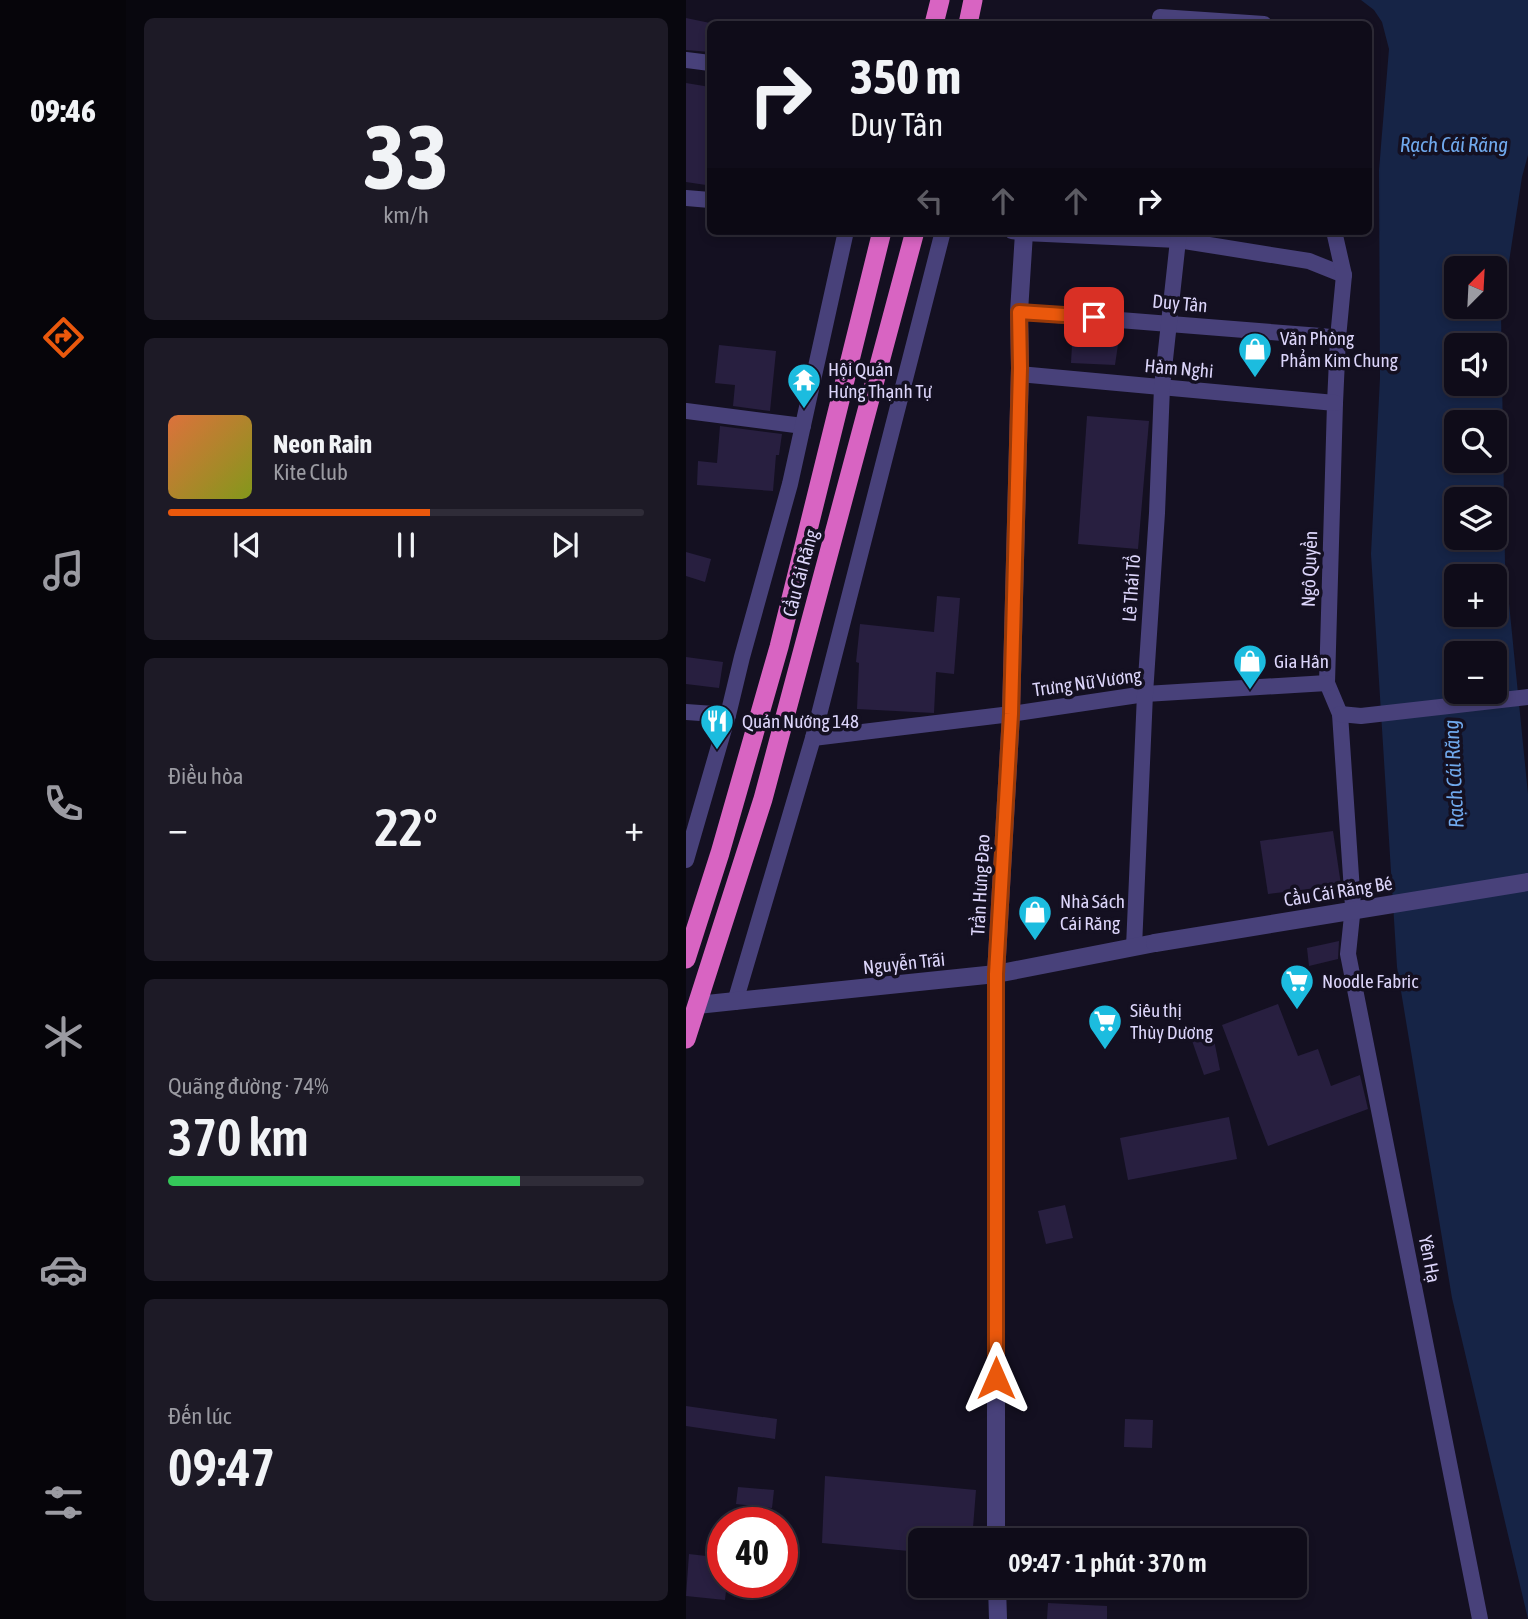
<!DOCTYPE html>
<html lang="vi">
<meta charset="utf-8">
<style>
:root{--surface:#0f0c19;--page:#1d1a26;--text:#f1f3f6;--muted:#9b9ba2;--line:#2f2c38;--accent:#ea580c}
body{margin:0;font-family:"Asap Condensed",sans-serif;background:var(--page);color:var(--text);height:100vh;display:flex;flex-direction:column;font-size:26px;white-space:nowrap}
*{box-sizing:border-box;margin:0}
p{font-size:23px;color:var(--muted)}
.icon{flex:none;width:38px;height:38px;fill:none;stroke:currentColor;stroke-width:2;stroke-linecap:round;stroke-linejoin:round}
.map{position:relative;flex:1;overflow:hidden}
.drawer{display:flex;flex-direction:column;gap:18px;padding:18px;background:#08070e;width:560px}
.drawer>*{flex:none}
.hud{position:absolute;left:21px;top:21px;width:665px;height:214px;border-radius:10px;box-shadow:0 4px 10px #0003,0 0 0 2px var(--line);background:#0f0c19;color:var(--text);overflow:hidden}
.needle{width:46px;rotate:24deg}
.controls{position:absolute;left:758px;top:256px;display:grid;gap:14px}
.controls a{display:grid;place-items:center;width:63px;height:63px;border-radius:10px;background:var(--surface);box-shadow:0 4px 10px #0003,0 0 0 2px var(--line);font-size:35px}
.speed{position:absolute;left:21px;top:1507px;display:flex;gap:14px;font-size:35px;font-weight:700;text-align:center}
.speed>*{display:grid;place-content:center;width:91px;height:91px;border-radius:50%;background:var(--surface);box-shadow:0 4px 10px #0003,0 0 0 2px var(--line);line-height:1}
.speed .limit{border:10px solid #d22;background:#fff;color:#111}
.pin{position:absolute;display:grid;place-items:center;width:60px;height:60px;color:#fff;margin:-30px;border-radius:14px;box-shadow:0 4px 10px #0006}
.me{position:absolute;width:77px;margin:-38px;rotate:0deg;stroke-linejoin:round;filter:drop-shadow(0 0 5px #0008)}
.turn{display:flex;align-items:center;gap:24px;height:147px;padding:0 28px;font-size:32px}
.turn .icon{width:91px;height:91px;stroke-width:2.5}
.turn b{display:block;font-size:49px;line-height:60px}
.lanes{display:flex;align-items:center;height:66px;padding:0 28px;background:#0003;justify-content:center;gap:35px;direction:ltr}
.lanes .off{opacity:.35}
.big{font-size:52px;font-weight:600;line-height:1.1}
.drawer .card{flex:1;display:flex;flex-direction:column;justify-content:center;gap:10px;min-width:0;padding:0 24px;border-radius:10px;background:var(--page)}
.drawer .dial{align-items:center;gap:0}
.dial b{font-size:91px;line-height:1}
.song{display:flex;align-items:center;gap:21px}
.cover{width:84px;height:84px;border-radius:10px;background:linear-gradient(135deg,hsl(20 70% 55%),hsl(70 70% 35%))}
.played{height:7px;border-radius:4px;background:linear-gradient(90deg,var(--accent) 55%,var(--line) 55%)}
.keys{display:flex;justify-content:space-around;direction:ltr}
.heat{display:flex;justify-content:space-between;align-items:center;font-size:38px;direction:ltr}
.charge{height:10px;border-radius:5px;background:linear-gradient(90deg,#34c759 74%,var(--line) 0)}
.trip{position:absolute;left:222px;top:1528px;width:399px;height:70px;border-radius:10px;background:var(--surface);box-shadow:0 4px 10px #0003,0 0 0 2px var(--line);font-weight:600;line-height:70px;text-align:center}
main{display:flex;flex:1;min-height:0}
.tab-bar{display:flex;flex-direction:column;width:126px;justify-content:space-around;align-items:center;background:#06050a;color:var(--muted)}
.tab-bar .icon{width:49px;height:49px}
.tab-bar .current{color:var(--accent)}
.tab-bar b{font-size:32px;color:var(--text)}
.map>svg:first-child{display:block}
</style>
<main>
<nav class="tab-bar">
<b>09:46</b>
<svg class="icon current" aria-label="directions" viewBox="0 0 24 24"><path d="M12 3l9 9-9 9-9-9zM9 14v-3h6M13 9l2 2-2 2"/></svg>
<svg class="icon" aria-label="music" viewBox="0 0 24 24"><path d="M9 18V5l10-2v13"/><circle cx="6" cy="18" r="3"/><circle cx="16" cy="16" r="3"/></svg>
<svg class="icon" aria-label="phone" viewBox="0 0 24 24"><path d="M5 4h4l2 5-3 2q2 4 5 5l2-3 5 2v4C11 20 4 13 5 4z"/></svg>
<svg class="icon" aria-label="climate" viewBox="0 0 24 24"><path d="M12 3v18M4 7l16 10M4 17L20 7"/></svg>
<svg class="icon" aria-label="car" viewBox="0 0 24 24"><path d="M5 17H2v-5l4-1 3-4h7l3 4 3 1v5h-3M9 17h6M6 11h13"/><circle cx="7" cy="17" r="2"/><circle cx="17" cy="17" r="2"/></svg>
<svg class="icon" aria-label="filters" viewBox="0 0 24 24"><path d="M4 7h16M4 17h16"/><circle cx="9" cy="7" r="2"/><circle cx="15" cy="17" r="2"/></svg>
</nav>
<section class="drawer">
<div class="card dial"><b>33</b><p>km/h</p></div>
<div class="card">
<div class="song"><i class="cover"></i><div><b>Neon Rain</b><p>Kite Club</p></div></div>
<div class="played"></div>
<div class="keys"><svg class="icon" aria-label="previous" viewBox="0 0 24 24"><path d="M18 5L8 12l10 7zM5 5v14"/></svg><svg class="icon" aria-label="pause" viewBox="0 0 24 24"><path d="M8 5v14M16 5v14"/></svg><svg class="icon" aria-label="next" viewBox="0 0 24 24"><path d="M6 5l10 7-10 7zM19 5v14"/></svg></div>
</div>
<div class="card"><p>Điều hòa</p>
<div class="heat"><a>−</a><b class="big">22°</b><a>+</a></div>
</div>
<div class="card"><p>Quãng đường · 74%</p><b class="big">370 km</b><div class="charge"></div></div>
<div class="card"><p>Đến lúc</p><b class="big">09:47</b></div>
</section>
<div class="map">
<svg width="842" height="1619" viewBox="0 0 842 1619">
<rect width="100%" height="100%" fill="#141021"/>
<path fill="#162446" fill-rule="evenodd" d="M 675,0 L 842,0 L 842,155 L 836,177 L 815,314 L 819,563 L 842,794 L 842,1619 L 766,1298 L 711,967 L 685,554 L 694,378 L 693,170 L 703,49 L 696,22 L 688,10 ZM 770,268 L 808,268 L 808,306 L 770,306 ZM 770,345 L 808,345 L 808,383 L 770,383 ZM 770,422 L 808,422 L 808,460 L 770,460 ZM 770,499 L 808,499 L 808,537 L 770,537 ZM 770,576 L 808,576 L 808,614 L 770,614 ZM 770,653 L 808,653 L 808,691 L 770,691 Z"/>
<g fill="#281f40">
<path d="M 0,18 L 24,23 L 24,52 L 0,50 Z"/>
<path d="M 0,83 L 24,87 L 24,183 L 20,183 L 20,185 L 0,182 Z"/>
<path d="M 387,327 L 434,331 L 429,365 L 385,363 Z"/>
<path d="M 33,345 L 90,351 L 84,411 L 47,406 L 49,385 L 29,383 Z"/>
<path d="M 401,416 L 463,421 L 452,549 L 392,544 Z"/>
<path d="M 34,426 L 96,434 L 93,455 L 90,455 L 87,491 L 11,485 L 12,461 L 31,463 Z"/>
<path d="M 0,552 L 25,559 L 19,582 L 0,576 Z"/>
<path d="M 251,596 L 274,598 L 268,674 L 250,672 L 248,713 L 171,709 L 173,663 L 170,662 L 174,624 L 248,632 Z"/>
<path d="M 0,657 L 37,662 L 33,688 L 0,684 Z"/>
<path d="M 647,831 L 655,885 L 582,894 L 574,841 Z"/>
<path d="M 653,941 L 652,959 L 623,966 L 621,948 Z"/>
<path d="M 592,1004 L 612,1056 L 632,1049 L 645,1086 L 674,1075 L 682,1109 L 582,1146 L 536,1025 Z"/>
<path d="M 525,1025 L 534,1070 L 518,1075 L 503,1032 Z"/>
<path d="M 543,1117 L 551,1159 L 442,1180 L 434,1138 Z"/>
<path d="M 379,1205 L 387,1238 L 360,1244 L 352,1211 Z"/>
<path d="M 0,1406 L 91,1419 L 89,1439 L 0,1426 Z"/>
<path d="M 439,1419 L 467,1420 L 466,1448 L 438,1447 Z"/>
<path d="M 139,1476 L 290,1490 L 286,1540 L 234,1540 L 234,1552 L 136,1543 Z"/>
<path d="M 52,1487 L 88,1490 L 86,1508 L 50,1504 Z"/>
<path d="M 3,1554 L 37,1558 L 37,1582 L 41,1582 L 39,1600 L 0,1596 Z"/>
<path d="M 362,1603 L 421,1606 L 421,1619 L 361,1619 Z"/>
</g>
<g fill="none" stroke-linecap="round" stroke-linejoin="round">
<g stroke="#48417a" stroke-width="16">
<path d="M 474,17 L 578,24"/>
<path d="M 0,60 L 24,63"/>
<path d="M 0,198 L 24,200"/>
<path d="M 326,231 L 338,233 L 492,240 L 623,261 L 658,275"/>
<path d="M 648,231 L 658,275 L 652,338 L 649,403 L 641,683 L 654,714 L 667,906 L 662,954 L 794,1619"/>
<path d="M 333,312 L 635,336 L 652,338"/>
<path d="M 333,374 L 649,403"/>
<path d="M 0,411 L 117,426"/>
<path d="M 0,712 L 42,715"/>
<path d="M 654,714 L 675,716 L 842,697"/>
<path d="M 127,738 L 325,714 L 459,694 L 641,683"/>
<path d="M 0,860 L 42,715 L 56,657 L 104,484 L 160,231"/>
<path d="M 448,947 L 459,694 L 471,513 L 476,387 L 493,231"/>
<path d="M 49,1002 L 127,738 L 257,231"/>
</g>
<g stroke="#48417a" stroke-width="18">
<path d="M 11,1005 L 310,974 L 469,943"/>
<path d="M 310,1540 L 310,974 L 325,714 L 334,368 L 333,312 L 338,233"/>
<path d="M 311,1586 L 312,1619"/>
</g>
<g stroke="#d864c2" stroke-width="19">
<path d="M 248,24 L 254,0"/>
<path d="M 282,24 L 287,0"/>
<path d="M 0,959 L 34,853 L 93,647 L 196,231"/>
<path d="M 0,1039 L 77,799 L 229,231"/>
</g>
<path stroke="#48417a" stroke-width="18" d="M 469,943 L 842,882"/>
</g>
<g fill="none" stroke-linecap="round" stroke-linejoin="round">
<g stroke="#983908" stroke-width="18">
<path id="route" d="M 310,1378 L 310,974 L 325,714 L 334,368 L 333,312 L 408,317"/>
</g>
<use href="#route" stroke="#ea580c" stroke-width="12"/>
</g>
<defs>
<g id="shop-pin" transform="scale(1.75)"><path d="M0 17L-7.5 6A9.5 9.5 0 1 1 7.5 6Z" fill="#1cbcdf" stroke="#141021"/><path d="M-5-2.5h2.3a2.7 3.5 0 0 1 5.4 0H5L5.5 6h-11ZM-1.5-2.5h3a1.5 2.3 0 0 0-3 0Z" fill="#fff"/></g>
<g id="temple-pin" transform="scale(1.75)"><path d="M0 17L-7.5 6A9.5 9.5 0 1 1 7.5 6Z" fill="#1cbcdf" stroke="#141021"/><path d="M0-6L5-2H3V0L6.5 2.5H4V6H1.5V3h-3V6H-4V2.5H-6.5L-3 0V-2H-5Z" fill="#fff"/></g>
<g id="restaurant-pin" transform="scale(1.75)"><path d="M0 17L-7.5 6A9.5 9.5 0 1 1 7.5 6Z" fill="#1cbcdf" stroke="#141021"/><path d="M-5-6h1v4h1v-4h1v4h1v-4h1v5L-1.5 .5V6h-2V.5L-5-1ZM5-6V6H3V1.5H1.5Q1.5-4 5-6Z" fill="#fff"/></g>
<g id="supermarket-pin" transform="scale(1.75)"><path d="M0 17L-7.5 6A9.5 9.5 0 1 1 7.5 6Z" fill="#1cbcdf" stroke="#141021"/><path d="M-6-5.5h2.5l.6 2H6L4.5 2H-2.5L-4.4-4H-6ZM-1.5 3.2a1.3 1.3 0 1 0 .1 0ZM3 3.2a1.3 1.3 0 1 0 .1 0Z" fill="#fff"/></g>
</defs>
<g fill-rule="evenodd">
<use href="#shop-pin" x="569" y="349"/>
<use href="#temple-pin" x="118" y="380"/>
<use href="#shop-pin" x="564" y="661"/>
<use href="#restaurant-pin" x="31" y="721"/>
<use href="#shop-pin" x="349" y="912"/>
<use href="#supermarket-pin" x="611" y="981"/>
<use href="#supermarket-pin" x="419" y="1021"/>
</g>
<g text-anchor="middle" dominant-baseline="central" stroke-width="7" stroke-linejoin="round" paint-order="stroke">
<g font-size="19" fill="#dcd5fa" stroke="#141021">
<text transform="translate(494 303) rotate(5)">Duy Tân</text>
<text transform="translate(493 368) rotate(5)">Hàm Nghi</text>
<text transform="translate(623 569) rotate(-88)">Ngô Quyền</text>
<text transform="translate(114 573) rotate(-75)">Cầu Cái Răng</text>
<text transform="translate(445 588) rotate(-86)">Lê Thái Tổ</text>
<text transform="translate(401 682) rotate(-8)">Trưng Nữ Vương</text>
<text transform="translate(294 885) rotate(-87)">Trần Hưng Đạo</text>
<text transform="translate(652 891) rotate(-9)">Cầu Cái Răng Bé</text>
<text transform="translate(218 963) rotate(-6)">Nguyễn Trãi</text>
<text transform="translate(744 1259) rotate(79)">Yên Hạ</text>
</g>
<g font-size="19" fill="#dcd5fa" stroke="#141021" text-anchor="start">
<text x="594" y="338">Văn Phòng<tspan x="594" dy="22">Phẩm Kim Chung</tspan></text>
<text x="142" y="369">Hội Quán<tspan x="142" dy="22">Hưng Thạnh Tự</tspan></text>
<text x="588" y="661">Gia Hân</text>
<text x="56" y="721">Quán Nướng 148</text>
<text x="374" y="901">Nhà Sách<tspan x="374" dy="22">Cái Răng</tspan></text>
<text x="636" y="981">Noodle Fabric</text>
<text x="444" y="1010">Siêu thị<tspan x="444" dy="22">Thùy Dương</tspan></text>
</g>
<g font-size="21" font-style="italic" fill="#70a9ed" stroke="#141021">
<text x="768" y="144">Rạch Cái Răng</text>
<text transform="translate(767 774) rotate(-93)">Rạch Cái Răng</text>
</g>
</g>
</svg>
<div class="controls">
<a><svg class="needle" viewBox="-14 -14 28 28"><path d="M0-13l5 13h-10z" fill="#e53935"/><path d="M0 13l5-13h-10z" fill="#9b9ba2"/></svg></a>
<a><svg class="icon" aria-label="sound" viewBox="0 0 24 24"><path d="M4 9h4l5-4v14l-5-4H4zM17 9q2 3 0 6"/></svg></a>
<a><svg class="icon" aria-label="search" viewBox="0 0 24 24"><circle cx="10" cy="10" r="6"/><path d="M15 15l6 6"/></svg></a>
<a><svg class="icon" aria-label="layers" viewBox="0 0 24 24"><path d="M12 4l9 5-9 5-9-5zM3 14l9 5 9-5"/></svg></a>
<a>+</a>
<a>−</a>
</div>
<div class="speed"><div class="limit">40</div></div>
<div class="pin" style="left:408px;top:317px;background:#d93025"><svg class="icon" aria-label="arrive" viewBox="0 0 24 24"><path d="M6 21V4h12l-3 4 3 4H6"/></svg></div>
<svg class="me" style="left:310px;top:1378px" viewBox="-20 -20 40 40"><path d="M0-17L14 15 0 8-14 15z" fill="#ea580c" stroke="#fff" stroke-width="4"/></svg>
<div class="trip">09:47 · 1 phút · 370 m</div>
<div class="hud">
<div class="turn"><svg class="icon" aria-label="right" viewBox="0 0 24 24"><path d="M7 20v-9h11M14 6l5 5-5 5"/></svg><div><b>350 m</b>Duy Tân</div></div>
<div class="lanes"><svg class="icon off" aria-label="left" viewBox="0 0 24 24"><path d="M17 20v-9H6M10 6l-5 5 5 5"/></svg><svg class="icon off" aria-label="ahead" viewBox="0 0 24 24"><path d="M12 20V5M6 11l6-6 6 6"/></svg><svg class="icon off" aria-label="ahead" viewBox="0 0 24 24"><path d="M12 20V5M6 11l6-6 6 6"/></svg><svg class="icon" aria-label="right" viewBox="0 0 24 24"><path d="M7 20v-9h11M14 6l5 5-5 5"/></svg></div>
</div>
</div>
</main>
